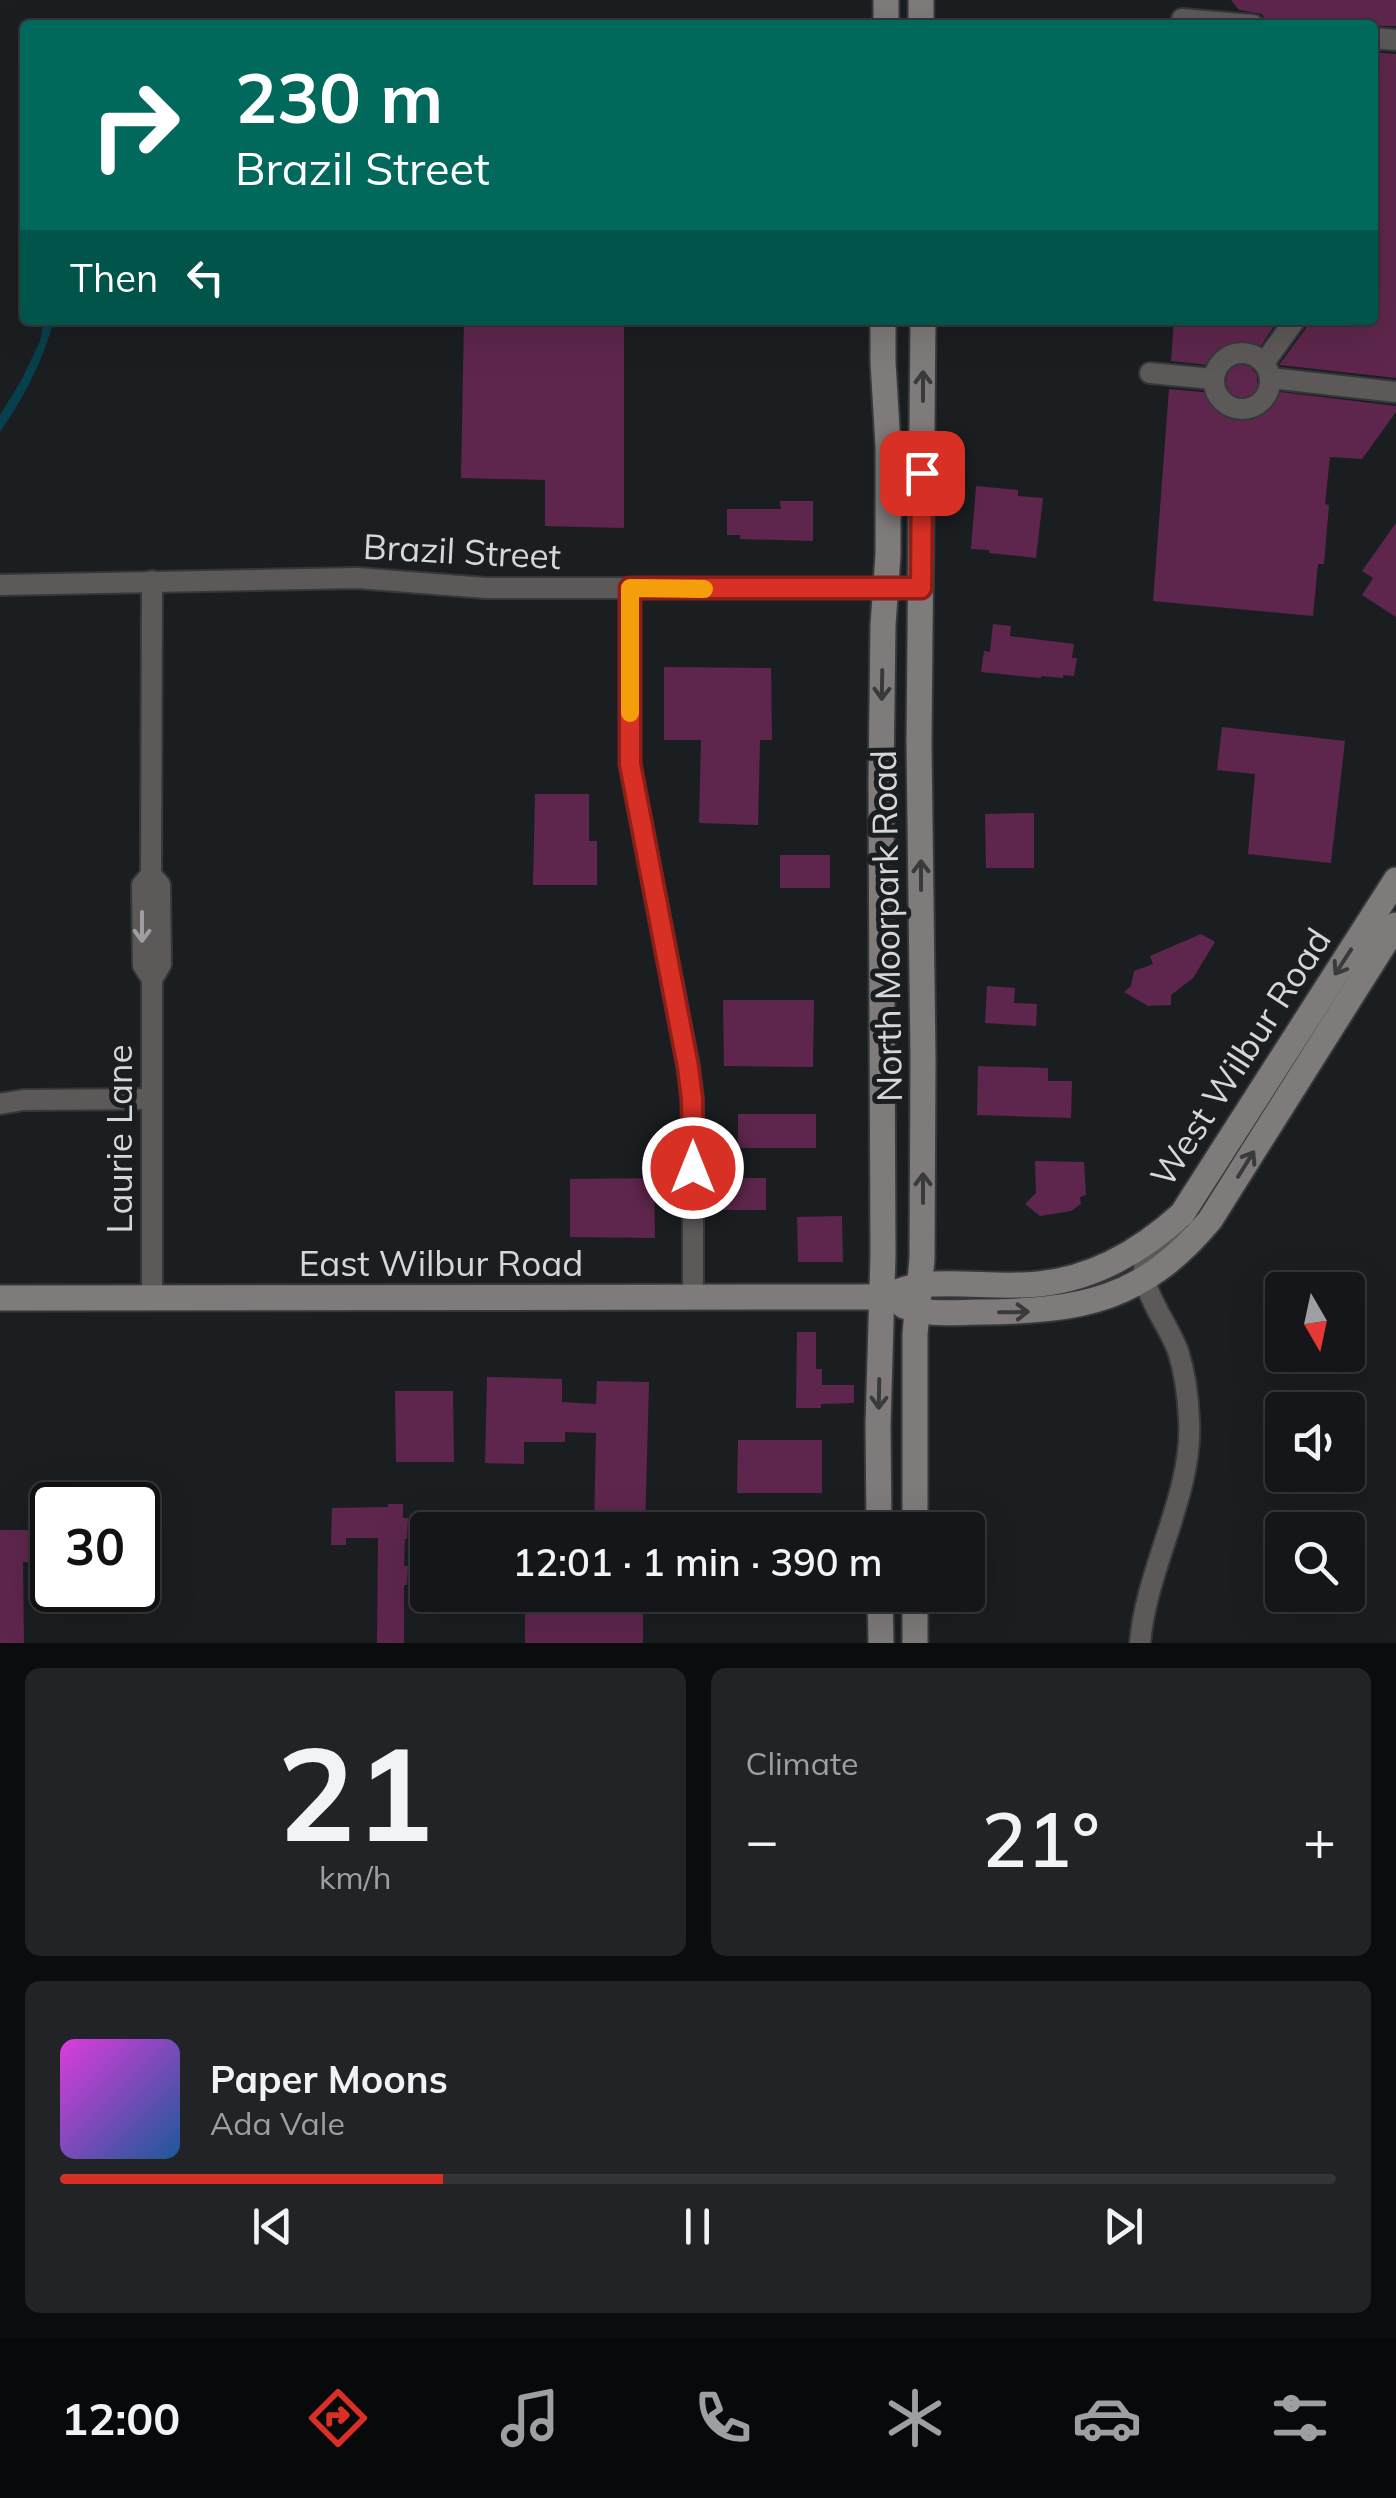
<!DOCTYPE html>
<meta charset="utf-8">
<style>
:root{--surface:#141619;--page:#212326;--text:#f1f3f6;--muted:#9d9fa2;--line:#333538;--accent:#d93025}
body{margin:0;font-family:Mulish,sans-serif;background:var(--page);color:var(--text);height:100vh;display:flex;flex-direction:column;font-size:38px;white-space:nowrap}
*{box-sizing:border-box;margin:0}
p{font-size:32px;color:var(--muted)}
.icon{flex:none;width:55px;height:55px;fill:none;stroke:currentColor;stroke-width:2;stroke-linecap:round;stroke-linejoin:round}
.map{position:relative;height:1643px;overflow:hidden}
.details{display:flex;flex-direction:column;gap:25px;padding:25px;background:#0b0c0e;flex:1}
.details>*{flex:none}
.hud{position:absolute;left:20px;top:20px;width:1358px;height:305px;border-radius:10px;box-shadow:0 10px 40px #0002,0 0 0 2px var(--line);background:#00695c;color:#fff;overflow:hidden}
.needle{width:65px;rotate:171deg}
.fabs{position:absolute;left:1265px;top:1272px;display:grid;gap:20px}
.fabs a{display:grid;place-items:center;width:100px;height:100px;border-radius:10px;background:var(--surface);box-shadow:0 10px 40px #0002,0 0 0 2px var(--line);font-size:50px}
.speed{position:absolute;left:30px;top:1482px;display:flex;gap:20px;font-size:50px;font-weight:700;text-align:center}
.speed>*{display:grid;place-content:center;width:130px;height:130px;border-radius:50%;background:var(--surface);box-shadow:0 10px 40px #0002,0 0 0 2px var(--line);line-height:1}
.speed .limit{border:5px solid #111;border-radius:15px;background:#fff;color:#111}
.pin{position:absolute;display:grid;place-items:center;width:85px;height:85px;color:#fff;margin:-42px;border-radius:20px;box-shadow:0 5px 15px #0006}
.me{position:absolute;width:110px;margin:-55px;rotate:0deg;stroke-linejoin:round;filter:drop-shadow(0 0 8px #0008)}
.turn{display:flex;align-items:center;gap:35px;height:210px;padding:0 50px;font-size:45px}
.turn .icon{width:130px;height:130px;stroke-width:2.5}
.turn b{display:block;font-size:70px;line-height:85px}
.then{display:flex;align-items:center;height:95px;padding:0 50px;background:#0003;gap:20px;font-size:38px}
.big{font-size:75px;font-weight:600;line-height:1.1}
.details .tile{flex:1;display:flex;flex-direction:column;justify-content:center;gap:15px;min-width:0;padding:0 35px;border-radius:15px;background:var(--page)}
.details .dial{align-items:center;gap:0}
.dial b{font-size:130px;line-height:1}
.song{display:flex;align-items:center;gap:30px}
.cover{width:120px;height:120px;border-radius:15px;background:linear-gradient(135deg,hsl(300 70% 55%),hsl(210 70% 35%))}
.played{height:10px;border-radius:5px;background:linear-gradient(90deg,var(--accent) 30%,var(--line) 30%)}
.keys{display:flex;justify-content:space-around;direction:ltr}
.heat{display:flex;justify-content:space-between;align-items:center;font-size:55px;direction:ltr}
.details .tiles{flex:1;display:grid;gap:25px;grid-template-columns:1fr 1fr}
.tile:last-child{grid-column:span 2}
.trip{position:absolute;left:410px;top:1512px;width:575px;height:100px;border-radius:10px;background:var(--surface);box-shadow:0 10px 40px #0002,0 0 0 2px var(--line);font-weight:600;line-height:100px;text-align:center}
.tab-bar{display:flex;height:160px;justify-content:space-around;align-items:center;background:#08090a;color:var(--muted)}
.tab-bar .icon{width:70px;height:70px}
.tab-bar .selected{color:var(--accent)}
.tab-bar b{font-size:45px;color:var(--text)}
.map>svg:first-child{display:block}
</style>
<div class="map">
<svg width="1396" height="1643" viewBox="0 0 1396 1643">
<rect width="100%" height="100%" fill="#1b1e21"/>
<path fill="#07404d" d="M 44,320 L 54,320 C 43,361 24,397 0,432 L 0,415 L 21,381 L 40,341 Z"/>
<g fill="#5e264c">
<path d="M 1231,0 L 1396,0 L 1396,26 L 1267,25 L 1262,14 L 1239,10 Z"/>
<path d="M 1372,52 L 1396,54 L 1396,378 L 1279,365 L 1306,328 L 1309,320 L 1372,320 Z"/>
<path d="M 464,320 L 624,320 L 624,528 L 545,526 L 545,480 L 461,478 Z"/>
<path d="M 1174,320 L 1278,320 L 1251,361 L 1252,369 L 1257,375 L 1257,383 L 1263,390 L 1396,406 L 1396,412 L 1362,459 L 1330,457 L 1325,504 L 1329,505 L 1324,564 L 1318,564 L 1313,616 L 1153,601 L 1169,389 L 1213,393 L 1224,388 L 1227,379 L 1222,368 L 1215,366 L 1171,361 Z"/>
<path d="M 976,486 L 1018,490 L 1018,496 L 1043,498 L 1036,558 L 989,553 L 989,550 L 971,549 Z"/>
<path d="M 780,501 L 813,501 L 813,541 L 740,539 L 740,535 L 727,535 L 727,509 L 781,509 Z"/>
<path d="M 1396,523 L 1396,617 L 1362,595 L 1373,578 L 1362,571 Z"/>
<path d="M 993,624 L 1011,626 L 1010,636 L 1074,644 L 1072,658 L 1077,658 L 1074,676 L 1063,675 L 1063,678 L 1041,676 L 1041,678 L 981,672 L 984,651 L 990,652 Z"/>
<path d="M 664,667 L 771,668 L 772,740 L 760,740 L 758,825 L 699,823 L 701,740 L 664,740 Z"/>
<path d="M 1222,727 L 1345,741 L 1331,863 L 1248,854 L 1255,774 L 1217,770 Z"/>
<path d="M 535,794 L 589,794 L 589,841 L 597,841 L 597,885 L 533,885 Z"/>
<path d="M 1034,813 L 1034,868 L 986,868 L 985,814 Z"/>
<rect x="780" y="855" width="50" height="33"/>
<path d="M 1201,934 L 1215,942 L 1193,978 L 1171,995 L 1171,1005 L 1148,1006 L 1124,992 L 1131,986 L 1134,971 L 1153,964 L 1150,956 Z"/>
<path d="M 987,986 L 1015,988 L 1014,1003 L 1037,1004 L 1036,1026 L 985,1023 Z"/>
<path d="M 723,1000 L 814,1000 L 813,1067 L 724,1066 Z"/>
<path d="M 978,1066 L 1048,1068 L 1048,1081 L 1072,1081 L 1071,1118 L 977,1115 Z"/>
<rect x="738" y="1114" width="78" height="34"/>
<path d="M 1035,1161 L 1084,1162 L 1086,1195 L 1080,1197 L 1081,1204 L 1071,1211 L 1040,1216 L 1025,1204 L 1036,1193 Z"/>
<path d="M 654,1178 L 655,1238 L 570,1237 L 570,1179 Z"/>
<rect x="721" y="1178" width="45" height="32"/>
<path d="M 842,1216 L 843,1262 L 798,1262 L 797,1217 Z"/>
<path d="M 797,1332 L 816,1332 L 816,1369 L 822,1369 L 822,1385 L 854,1385 L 854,1403 L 821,1404 L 821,1408 L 796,1408 Z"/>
<path d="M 487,1377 L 562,1379 L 562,1402 L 596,1404 L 597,1381 L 649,1382 L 645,1530 L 594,1530 L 596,1433 L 565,1432 L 565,1442 L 524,1442 L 524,1464 L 485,1463 Z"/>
<path d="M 395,1391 L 453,1391 L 454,1462 L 396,1462 Z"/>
<path d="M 738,1440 L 822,1440 L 822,1493 L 737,1493 Z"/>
<path d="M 388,1504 L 403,1504 L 403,1518 L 408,1518 L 407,1539 L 405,1539 L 404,1566 L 408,1566 L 407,1585 L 404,1585 L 404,1643 L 377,1643 L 378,1538 L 346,1538 L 346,1545 L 331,1545 L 332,1508 L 388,1507 Z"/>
<path d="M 0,1530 L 48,1530 L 48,1562 L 23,1562 L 24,1643 L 0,1643 Z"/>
<path d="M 593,1595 L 643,1595 L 643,1643 L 525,1643 L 525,1605 L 593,1605 Z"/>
</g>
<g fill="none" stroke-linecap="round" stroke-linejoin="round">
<g stroke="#35383b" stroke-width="24">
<g id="street">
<path d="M 1182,19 L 1253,25"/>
<path d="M 1372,38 L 1396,40"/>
<circle cx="1242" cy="381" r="28"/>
<path d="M 1264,363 L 1295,320"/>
<path d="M 1150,373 L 1213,379"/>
<path d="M 1270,378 L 1396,392"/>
<path d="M 152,581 L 151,875 L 142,885 L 143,965 L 152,979"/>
<path d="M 0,585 L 357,578 L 486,588 L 921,588"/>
<path d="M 630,589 L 630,764 L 689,1067 L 693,1099 L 693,1297"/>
<path d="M 151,875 L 160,885 L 161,964 L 152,979 L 152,1298"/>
<path d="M 0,1104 L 23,1100 L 152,1099"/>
<path d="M 1140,1643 C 1146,1568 1194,1492 1189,1419 C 1188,1396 1185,1373 1178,1351 C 1168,1323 1138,1289 1145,1260 L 1177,1233"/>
</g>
</g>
<g stroke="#35383b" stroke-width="29">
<g id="secondary">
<path d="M 921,0 L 921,25"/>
<path d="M 886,25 L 886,0"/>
<path d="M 0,1298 L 860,1297 C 868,1297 876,1297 884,1296 C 896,1293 908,1287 921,1285 C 960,1281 999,1288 1038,1284 C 1094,1279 1141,1251 1182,1214 L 1396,880"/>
<path d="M 904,1306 C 928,1316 956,1312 981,1312 C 1082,1311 1143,1300 1210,1220 L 1396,925"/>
<path d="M 879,1530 L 878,1425 L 883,1255 L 881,781 L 883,625 L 888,555 L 888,446 L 883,362 L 883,320"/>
<path d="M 915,1530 L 915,1334 L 922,1259 L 923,1058 L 919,743 L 923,320"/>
<path d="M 880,1595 L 881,1643"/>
<path d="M 915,1595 L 915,1643"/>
</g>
</g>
<use href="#street" stroke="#5c5958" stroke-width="20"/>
<use href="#secondary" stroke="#7f7b7a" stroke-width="25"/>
</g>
<defs><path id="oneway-shaft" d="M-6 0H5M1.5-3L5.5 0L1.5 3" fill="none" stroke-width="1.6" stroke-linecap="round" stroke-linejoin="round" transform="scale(2.5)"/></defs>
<g stroke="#393a3c">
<use href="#oneway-shaft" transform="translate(923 386) rotate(-90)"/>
<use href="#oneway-shaft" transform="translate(882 685) rotate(91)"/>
<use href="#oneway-shaft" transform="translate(921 875) rotate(-90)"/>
<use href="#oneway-shaft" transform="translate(1343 962) rotate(123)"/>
<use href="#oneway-shaft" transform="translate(1246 1164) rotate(-58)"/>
<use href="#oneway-shaft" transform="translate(923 1188) rotate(-90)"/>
<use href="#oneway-shaft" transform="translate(1014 1312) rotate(-1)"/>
<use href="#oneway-shaft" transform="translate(879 1394) rotate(91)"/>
</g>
<use stroke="#9f9ea0" href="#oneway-shaft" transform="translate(142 927) rotate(90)"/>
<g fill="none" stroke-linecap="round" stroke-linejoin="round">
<g stroke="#8d1f18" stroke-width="25">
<path id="route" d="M 693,1168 L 692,1099 L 688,1067 L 630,764 L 630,588 L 921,588 L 922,473"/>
</g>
<use href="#route" stroke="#d93025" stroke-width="18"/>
<path stroke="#f59e0b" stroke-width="18" d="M 630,713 L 630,588 L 704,589"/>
</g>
<g text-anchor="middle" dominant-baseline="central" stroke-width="10" stroke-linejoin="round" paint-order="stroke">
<g font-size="35" fill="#d5d7da" stroke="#1b1e21">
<text transform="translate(462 551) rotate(3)">Brazil Street</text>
<text transform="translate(886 926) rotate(-91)">North Moorpark Road</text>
<text transform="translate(1240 1057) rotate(-57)">West Wilbur Road</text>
<text transform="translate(119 1139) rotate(-90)">Laurie Lane</text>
<text x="441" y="1263">East Wilbur Road</text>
</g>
</g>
</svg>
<div class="fabs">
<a><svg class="needle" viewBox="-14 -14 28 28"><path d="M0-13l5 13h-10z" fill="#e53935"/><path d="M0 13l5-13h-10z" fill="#9d9fa2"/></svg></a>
<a><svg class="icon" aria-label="sound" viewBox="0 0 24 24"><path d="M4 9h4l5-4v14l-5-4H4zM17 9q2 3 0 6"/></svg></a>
<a><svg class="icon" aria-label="search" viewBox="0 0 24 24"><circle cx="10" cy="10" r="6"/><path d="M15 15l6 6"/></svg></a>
</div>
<div class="speed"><div class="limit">30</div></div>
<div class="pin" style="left:922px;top:473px;background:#d93025"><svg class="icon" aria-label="arrive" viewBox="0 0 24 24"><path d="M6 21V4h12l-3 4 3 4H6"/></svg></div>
<svg class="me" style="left:693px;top:1168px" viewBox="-20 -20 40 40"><circle r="17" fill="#d93025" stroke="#fff" stroke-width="3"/><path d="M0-11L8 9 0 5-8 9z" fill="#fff"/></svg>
<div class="trip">12:01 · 1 min · 390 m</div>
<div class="hud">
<div class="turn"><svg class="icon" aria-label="right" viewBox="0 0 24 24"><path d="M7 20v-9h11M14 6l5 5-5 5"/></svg><div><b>230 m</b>Brazil Street</div></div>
<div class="then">Then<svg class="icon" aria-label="left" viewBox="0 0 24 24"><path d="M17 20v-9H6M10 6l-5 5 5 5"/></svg></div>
</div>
</div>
<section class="details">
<div class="tiles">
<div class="tile dial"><b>21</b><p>km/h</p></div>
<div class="tile"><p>Climate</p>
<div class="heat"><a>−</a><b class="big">21°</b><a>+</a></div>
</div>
<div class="tile">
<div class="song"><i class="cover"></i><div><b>Paper Moons</b><p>Ada Vale</p></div></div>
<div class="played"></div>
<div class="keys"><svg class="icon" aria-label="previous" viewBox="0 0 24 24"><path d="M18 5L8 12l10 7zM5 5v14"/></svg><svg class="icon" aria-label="pause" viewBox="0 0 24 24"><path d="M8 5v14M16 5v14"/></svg><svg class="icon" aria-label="next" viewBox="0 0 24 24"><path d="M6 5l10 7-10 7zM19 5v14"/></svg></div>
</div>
</div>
</section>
<nav class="tab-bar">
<b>12:00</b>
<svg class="icon selected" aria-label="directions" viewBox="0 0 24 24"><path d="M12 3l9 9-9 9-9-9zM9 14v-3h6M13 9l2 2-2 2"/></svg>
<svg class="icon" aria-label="music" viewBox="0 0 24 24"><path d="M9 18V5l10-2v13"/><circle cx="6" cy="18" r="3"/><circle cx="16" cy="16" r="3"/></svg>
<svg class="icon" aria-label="phone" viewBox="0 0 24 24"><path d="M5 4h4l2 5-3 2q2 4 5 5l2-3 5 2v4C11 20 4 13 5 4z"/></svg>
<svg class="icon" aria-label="climate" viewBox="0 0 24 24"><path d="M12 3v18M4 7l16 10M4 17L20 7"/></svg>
<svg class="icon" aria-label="car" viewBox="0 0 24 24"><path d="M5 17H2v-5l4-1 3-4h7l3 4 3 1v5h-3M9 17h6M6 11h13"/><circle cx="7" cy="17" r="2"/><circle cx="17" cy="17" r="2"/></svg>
<svg class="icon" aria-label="filters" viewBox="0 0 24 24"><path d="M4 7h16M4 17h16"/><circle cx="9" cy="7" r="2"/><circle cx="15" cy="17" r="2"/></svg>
</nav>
